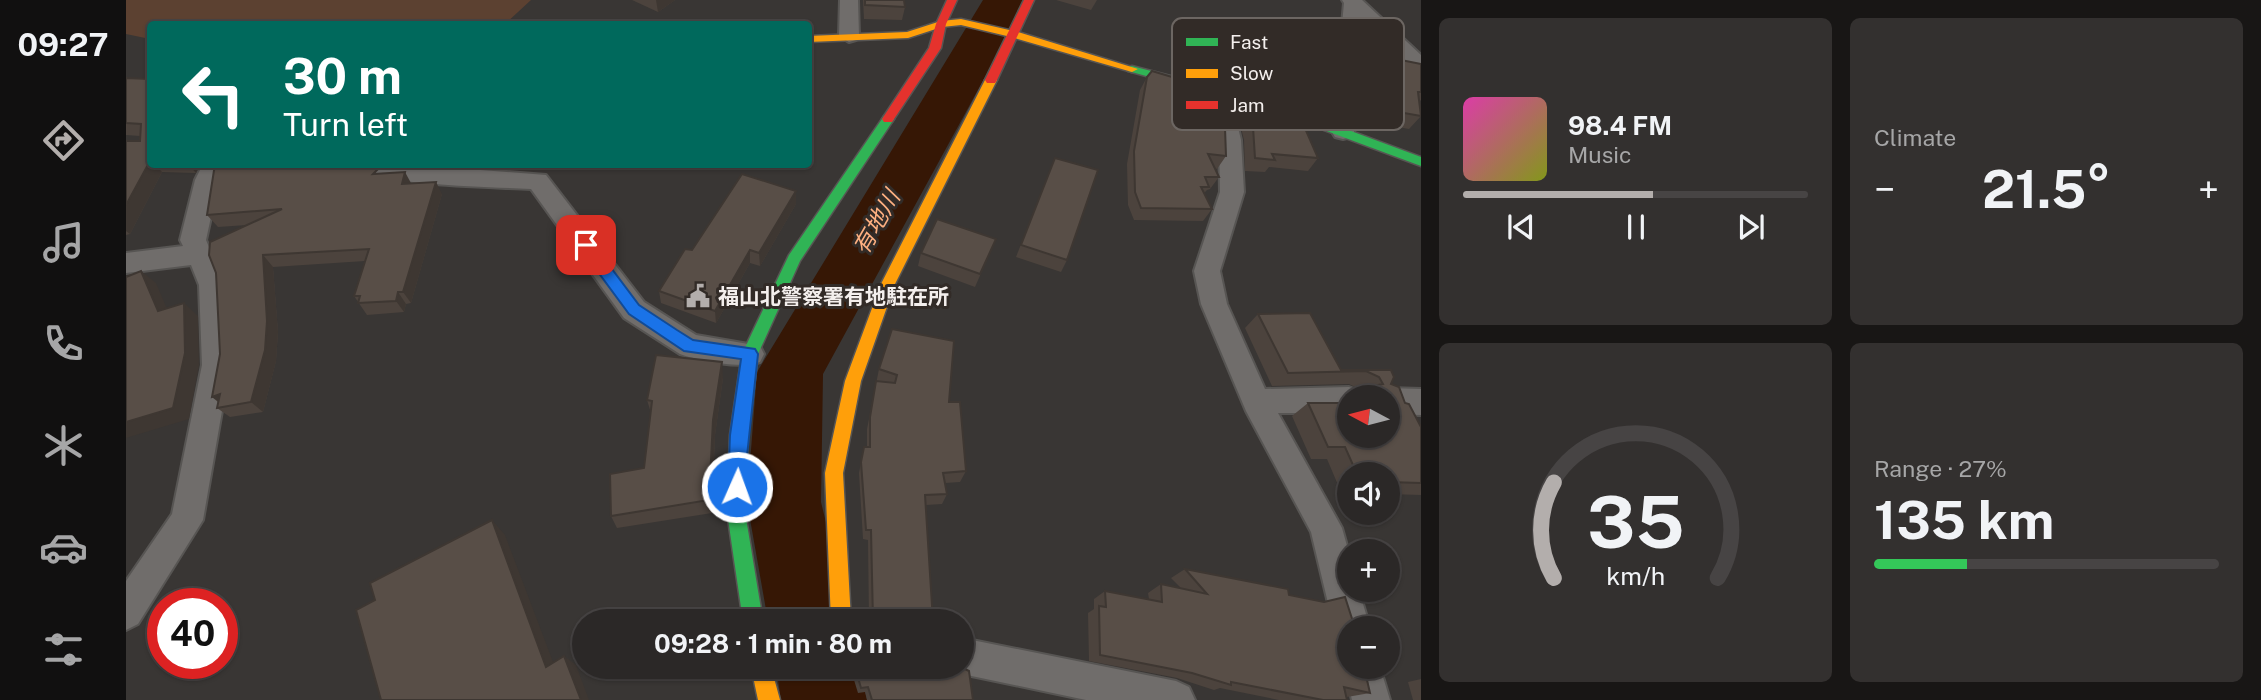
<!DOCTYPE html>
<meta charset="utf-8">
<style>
:root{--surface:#2b2827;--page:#33302f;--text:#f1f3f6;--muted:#a6a6a7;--line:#474444;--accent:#b3aeac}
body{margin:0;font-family:"Public Sans","Noto Sans JP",sans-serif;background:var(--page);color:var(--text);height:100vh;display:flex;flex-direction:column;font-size:26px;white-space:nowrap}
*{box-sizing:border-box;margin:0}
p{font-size:23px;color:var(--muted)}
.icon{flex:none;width:38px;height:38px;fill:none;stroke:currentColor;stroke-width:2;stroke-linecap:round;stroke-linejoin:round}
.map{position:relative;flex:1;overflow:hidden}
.details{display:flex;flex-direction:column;gap:18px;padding:18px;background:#181615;width:840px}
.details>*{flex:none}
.hud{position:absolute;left:21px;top:21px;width:665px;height:147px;border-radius:7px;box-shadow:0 2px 5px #0004,0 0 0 2px var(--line);background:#00695c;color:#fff;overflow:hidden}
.needle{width:46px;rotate:277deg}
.fabs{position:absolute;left:1211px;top:385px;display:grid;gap:14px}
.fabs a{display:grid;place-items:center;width:63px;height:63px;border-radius:50%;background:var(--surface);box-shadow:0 2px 5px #0004,0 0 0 2px var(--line);font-size:35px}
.speed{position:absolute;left:21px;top:588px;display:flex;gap:14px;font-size:35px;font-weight:700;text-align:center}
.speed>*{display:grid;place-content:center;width:91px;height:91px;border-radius:50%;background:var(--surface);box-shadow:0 2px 5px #0004,0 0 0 2px var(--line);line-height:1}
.speed .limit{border:10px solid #d22;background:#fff;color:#111}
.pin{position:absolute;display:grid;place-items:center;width:60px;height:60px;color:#fff;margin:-30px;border-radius:14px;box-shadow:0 4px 10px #0006}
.me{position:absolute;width:77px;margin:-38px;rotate:2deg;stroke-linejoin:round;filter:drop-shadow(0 0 5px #0008)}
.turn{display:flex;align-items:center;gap:24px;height:147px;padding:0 21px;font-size:32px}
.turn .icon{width:91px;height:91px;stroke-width:2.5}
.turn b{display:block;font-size:49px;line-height:60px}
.big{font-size:52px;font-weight:700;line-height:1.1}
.details .tile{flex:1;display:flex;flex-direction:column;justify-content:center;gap:10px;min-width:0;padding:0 24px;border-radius:10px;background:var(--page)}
.details .dial{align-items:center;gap:0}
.dial svg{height:182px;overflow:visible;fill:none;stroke:var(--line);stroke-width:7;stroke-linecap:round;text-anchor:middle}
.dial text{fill:var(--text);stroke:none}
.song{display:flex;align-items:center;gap:21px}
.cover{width:84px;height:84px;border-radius:10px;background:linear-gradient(135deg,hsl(320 70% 55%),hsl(70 70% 35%))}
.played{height:7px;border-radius:4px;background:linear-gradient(90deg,var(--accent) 55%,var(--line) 55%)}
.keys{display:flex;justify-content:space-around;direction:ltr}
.heat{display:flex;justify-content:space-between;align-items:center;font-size:38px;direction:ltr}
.charge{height:10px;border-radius:5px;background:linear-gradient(90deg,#34c759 27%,var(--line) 0)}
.details .tiles{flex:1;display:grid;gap:18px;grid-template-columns:repeat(2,1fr)}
.trip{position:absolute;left:446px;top:609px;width:402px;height:70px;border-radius:35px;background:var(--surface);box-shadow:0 2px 5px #0004,0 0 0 2px var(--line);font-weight:700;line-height:70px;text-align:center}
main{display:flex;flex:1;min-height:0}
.tabs{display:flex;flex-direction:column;width:126px;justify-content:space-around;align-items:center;background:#111010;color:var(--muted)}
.tabs .icon{width:49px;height:49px}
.tabs .current{color:var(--accent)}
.tabs b{font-size:32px;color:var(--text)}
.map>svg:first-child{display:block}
</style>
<main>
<nav class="tabs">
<b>09:27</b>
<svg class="icon current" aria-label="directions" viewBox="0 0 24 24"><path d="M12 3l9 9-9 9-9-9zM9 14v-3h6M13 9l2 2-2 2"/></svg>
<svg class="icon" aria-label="music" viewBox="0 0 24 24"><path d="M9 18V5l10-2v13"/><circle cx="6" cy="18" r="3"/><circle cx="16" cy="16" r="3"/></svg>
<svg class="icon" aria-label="phone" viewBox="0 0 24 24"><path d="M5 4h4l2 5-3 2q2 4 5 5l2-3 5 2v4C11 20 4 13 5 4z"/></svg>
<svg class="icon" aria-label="climate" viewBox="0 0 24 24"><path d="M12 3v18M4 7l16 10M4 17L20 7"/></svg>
<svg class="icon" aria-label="car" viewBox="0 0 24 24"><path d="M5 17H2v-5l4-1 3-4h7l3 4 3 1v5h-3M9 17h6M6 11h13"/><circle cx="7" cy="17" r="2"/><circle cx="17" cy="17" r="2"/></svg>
<svg class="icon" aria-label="filters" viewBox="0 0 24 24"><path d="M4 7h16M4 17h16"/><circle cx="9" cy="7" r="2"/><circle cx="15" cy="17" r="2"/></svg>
</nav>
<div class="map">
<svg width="1295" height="700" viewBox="0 0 1295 700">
<rect width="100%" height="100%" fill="#393634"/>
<path fill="#5c4131" d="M 0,0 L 405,0 L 379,24 L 24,24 L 24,39 L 0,34 Z"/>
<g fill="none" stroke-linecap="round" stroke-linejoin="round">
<g fill="#361705" fill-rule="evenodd">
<path d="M 857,0 L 901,0 L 697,374 L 695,502 L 724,621 L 642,621 L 621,502 L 631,372 Z"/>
<path d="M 650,667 L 734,667 L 741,700 L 655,700 Z"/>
</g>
<g stroke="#575553" stroke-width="4">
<g id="street">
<path d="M 714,0 L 732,0 L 733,36 L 730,40 L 723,42 L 713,36 Z"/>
<path d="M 1216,0 L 1236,0 L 1295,55 L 1295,72 L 1288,70 L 1235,20 L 1228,132 L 1225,137 L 1217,139 L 1209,137 L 1206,132 L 1218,3 Z"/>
<path d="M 1093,87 L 1100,89 L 1104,94 L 1115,140 L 1118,192 L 1094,271 L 1101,304 L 1139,389 L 1223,387 L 1233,391 L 1236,397 L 1223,397 L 1223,413 L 1152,413 L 1216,528 L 1223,553 L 1223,590 L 1233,590 L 1244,628 L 1223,628 L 1223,645 L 1213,641 L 1208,628 L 1185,532 L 1120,411 L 1075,304 L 1068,271 L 1094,192 L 1093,140 L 1082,94 L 1086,89 Z"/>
<path d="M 77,164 L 100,164 L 93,180 L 80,240 L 99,285 L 104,365 L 77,520 L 12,624 L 0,630 L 0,581 L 46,514 L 76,365 L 73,285 L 65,265 L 0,273 L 0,253 L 57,246 L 54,240 L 69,180 Z"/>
<path d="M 217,164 L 277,164 L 420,175 L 518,302 L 570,335 L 634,346 L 638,354 L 634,362 C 615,369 573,361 554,354 L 498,318 L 405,189 C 344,186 280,186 220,170 Z"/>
<path d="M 1262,388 L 1295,389 L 1295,415 L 1262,414 L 1262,397 L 1249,397 L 1252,392 Z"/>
<path d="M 836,638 L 1050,681 L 1063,687 L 1069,700 L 960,700 L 836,674 L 822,667 L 836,667 Z"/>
<path d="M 1223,654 L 1223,667 L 1254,667 L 1264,700 L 1226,700 L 1218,667 Z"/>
</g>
</g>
<g stroke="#575553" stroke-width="3">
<g id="fast">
<path d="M 1006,66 L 1152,104 L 1295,157 L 1295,166 L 1144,110 L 1002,71 L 1002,67 Z"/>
<path d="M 762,115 L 768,119 L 674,261 L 632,354 L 622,435 L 619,512 L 637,621 L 617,621 L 601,512 L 604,435 L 616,354 L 663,255 L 758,116 Z"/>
</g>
</g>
<g stroke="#575553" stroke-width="3">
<g id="slow">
<path d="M 835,19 L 892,32 L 1012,69 L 1006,72 L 885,37 L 835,25 L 816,27 L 782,38 L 682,42 L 682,36 L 781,32 L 815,21 Z"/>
<path d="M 865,76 L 871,80 L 769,284 L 735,381 L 717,473 L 725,621 L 705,621 L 699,473 L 719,381 L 755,284 L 859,80 Z"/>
<path d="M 625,667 L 645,667 L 654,700 L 632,700 Z"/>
</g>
</g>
<g stroke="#575553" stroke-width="3">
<g id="jam">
<path d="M 821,0 L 831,0 L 820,24 L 815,48 L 766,122 L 758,122 L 756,119 L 803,48 L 810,24 Z"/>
<path d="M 898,0 L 908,0 L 871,80 L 869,83 L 861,83 L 859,80 Z"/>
</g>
</g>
<use href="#street" fill="#706d6b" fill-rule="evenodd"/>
<use href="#fast" fill="#30b455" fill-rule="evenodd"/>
<use href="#slow" fill="#ff9f0a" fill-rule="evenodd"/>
<use href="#jam" fill="#e5322d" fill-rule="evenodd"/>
</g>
<g fill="#4c433d">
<path d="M 506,0 L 549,0 L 532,12 Z"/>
<path d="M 737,0 L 778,0 L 779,7 L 776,20 L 738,19 Z"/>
<path d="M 930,0 L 971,0 L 965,10 Z"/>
<path d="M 1245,54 L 1295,64 L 1295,100 L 1293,102 L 1295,116 L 1283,129 L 1233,120 L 1235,68 Z"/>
<path d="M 1150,65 L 1158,81 L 1149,95 L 1138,93 L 1141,78 Z"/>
<path d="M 1021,77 L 1083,102 L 1100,156 L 1091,169 L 1089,168 L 1093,177 L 1084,189 L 1081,190 L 1078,193 L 1086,209 L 1077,221 L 1008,220 L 1002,205 L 1001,164 L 1014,90 Z"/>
<path d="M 0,78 L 24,79 L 24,164 L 74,164 L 70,173 L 36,172 L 4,234 L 0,235 L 0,141 L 14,141 L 14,136 L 0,135 Z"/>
<path d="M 1120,103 L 1192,158 L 1182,171 L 1143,167 L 1139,172 L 1119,171 L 1118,140 L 1112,116 Z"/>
<path d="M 929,158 L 941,260 L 935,272 L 890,257 Z"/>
<path d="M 255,174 L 316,194 L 285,303 L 280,304 L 278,312 L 241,315 L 228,296 L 239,261 L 147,267 L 152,332 L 150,361 L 137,412 L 104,417 L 91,408 L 92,402 L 86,397 L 121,225 L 92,227 L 81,215 Z"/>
<path d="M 670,191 L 670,204 L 634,266 L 624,263 L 590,323 L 535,303 L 533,291 L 566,250 Z"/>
<path d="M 870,239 L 849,287 L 792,266 L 795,253 Z"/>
<path d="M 1132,314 L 1215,370 L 1265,370 L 1265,384 L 1295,427 L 1295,495 L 1262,494 L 1262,474 L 1223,474 L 1223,493 L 1215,492 L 1201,459 L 1185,459 L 1166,416 L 1182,403 L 1223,436 L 1262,397 L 1229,397 L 1236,392 L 1235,390 L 1223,384 L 1146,386 L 1119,328 Z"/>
<path d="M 766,329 L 823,402 L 840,471 L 834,482 L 819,483 L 821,494 L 816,504 L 800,505 L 807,621 L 743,621 L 742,540 L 737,539 L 733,473 L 738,447 L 741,447 L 741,429 L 753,369 Z"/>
<path d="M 597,378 L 589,435 L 586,513 L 491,528 L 485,516 L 518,468 L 525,413 L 521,400 Z"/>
<path d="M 1059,569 L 1163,595 L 1244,693 L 1221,697 L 1221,700 L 1153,700 L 1094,688 L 1088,690 L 1051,678 L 963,661 L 962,613 L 968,609 L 968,599 L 979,591 L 1023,599 L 1022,593 L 1035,584 L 1055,588 L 1045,578 Z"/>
<path d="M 724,667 L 835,667 L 847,700 L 741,700 L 739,692 L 732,693 Z"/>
<path d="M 1295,679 L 1295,700 L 1287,700 L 1282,682 Z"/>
</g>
<g fill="#3e3732">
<path d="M 530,0 L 549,0 L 532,12 Z"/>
<path d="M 24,161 L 24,164 L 29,164 L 36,172 L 4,234 L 0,231 L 0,205 Z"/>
<path d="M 62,164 L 74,164 L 70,173 Z"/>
<path d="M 279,172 L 286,185 L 276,184 Z"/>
<path d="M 310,182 L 316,194 L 285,303 L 277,292 Z"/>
<path d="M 670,191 L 670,204 L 634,266 L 633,253 Z"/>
<path d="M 624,250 L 624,263 L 590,323 L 589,311 Z"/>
<path d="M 137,255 L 147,267 L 152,332 L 150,361 L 137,412 L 125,402 Z"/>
<path d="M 15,271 L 30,283 L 47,323 L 32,311 Z"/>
<path d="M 272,292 L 280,304 L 278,312 L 270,301 Z"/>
<path d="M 58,303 L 72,316 L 73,365 L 63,419 L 0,438 L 0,422 Z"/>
<path d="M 596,362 L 597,378 L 589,435 L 586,513 L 583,500 L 587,420 Z"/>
<path d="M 94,394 L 99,406 L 86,397 Z"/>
<path d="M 366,520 L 379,535 L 432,675 L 420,667 Z"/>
<path d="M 438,656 L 450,665 L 463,700 L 455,700 Z"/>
</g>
<g fill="#584e47" stroke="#3e3732" stroke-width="2">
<path d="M 739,0 L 778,0 L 779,7 L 739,5 Z"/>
<path d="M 1245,54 L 1295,64 L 1295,92 L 1292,92 L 1295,116 L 1244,107 Z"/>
<path d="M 1026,71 L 1083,88 L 1083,102 L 1092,102 L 1099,128 L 1100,156 L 1082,154 L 1093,177 L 1079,177 L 1083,187 L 1075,187 L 1086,209 L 1015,208 L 1009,192 L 1008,151 L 1021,77 Z"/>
<path d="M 0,78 L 24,79 L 24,161 L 0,205 L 0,141 L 14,141 L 15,124 L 0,123 Z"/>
<path d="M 1142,102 L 1172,112 L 1192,158 L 1146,154 L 1149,160 L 1129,158 L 1127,127 L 1120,103 Z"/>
<path d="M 929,158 L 972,170 L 941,260 L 895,245 Z"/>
<path d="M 89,164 L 232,164 L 252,169 L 247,174 L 279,172 L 276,184 L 310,182 L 277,292 L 272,292 L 270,301 L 232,303 L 234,296 L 228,296 L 243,249 L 137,255 L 141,321 L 139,350 L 125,402 L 91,408 L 94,394 L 86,397 L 94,354 L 90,273 L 83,255 L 84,242 L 156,209 L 81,215 Z"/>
<path d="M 616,174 L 670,191 L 633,253 L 624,250 L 589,311 L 533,291 L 559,249 L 566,250 Z"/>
<path d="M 811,219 L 870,239 L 854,274 L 795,253 Z"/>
<path d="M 15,271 L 32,311 L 58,303 L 59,353 L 47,408 L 0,422 L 0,277 Z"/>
<path d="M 1184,313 L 1215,370 L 1265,370 L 1268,377 L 1265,384 L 1273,387 L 1279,403 L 1283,404 L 1295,427 L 1295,483 L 1262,482 L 1262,474 L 1231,474 L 1219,447 L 1202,447 L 1182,403 L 1223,403 L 1223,436 L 1262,436 L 1262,397 L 1244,397 L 1243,387 L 1257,384 L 1253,377 L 1240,371 L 1162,373 L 1132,314 Z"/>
<path d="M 766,329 L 828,341 L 823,402 L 834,402 L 840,471 L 817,473 L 821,494 L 799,495 L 807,621 L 747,621 L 745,530 L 740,530 L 735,462 L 738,447 L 744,447 L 744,417 L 750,381 L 769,383 L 771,375 L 753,369 Z"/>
<path d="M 530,355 L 596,362 L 587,420 L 583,500 L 485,516 L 484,474 L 518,468 L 526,401 L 521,400 Z"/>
<path d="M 366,520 L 420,667 L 438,656 L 455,700 L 255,700 L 230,610 L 249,600 L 244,583 Z"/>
<path d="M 1059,569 L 1162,589 L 1163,595 L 1198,602 L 1219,597 L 1229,628 L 1223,628 L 1223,667 L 1238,667 L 1244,693 L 1218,687 L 1221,700 L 1197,700 L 1105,682 L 1105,685 L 1066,673 L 974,655 L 973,606 L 980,607 L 979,591 L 1036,602 L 1035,584 L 1081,594 Z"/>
<rect x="836" y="652" width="4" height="6"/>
<path d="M 729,667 L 835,667 L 843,671 L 847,700 L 746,700 L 742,687 L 735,688 Z"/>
</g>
<path fill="#1a73e8" stroke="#114b97" stroke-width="2" d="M 460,240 L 465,241 L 513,305 L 551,330 L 567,340 L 629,349 L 632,354 L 617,493 L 611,495 L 605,493 L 602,487 L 604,435 L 615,359 L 558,351 L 503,314 L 455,249 L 453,245 Z"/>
<defs>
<g id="civic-bare" transform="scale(1.89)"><path d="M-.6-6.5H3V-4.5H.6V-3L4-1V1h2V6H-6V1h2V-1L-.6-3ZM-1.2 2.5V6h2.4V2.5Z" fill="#b3aeac" stroke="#322b27" stroke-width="2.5" paint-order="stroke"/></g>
</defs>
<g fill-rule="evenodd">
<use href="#civic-bare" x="572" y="296"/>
</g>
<g text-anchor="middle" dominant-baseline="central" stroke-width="6" stroke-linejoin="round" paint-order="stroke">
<g font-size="21" font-weight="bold" fill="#f4efed" stroke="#322b27" text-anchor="start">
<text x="592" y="296">福山北警察署有地駐在所</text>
</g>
<g font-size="23" font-style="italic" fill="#feb081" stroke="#322b27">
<text transform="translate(750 222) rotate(-60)">有地川</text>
</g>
</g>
<rect x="1046" y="18" width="232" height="112" rx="10" fill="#322b27" stroke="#6c6662" stroke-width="2"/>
<rect x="1060" y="38" width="32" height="8" fill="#30b455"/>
<rect x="1060" y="69" width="32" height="9" fill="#ff9f0a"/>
<rect x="1060" y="101" width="32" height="8" fill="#e5322d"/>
<g font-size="19" fill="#f4efed">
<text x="1104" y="49">Fast</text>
<text x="1104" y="80">Slow</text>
<text x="1104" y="112">Jam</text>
</g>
</svg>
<div class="fabs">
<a><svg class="needle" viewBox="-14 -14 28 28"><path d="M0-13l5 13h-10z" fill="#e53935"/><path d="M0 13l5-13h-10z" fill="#a6a6a7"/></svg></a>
<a><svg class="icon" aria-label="sound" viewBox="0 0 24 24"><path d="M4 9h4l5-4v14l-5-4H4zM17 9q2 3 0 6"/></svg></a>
<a>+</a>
<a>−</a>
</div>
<div class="speed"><div class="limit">40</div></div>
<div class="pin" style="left:460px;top:245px;background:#d93025"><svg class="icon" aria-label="arrive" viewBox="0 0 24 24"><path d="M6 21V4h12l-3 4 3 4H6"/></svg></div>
<svg class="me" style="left:611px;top:487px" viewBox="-20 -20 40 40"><circle r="17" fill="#1a73e8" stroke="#fff" stroke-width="3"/><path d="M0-11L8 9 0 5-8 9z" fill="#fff"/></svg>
<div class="trip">09:28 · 1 min · 80 m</div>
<div class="hud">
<div class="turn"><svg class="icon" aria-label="left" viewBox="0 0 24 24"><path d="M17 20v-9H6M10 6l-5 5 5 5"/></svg><div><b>30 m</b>Turn left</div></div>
</div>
</div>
<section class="details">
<div class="tiles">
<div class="tile">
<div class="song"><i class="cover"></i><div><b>98.4 FM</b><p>Music</p></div></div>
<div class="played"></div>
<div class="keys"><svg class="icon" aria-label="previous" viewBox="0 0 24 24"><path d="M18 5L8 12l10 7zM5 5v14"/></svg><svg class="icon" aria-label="pause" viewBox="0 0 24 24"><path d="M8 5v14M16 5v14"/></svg><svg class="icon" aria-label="next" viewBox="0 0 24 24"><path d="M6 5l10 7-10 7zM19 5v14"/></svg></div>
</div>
<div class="tile"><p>Climate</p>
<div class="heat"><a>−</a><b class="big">21.5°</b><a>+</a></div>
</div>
<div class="tile dial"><svg viewBox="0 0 100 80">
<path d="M14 69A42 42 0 1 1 86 69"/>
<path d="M14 69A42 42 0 0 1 14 27" stroke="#b3aeac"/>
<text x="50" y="56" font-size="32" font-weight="700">35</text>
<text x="50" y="72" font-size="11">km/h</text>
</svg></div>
<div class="tile"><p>Range · 27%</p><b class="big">135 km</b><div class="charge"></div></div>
</div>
</section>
</main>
